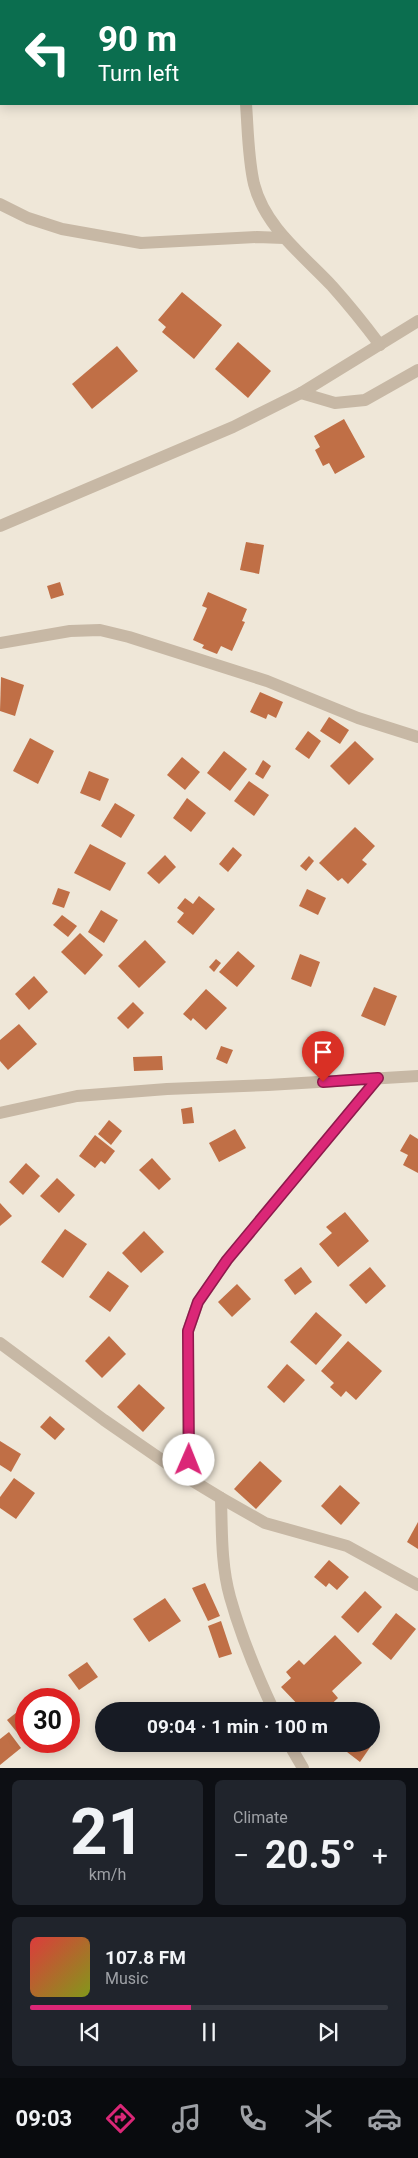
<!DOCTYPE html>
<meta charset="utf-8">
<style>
:root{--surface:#171b24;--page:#20242c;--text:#f1f3f6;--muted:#9ea1a6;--line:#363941;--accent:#db2777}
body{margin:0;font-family:Roboto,sans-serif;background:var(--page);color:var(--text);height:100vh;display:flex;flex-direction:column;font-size:19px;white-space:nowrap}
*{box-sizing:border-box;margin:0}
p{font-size:16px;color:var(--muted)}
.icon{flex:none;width:28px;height:28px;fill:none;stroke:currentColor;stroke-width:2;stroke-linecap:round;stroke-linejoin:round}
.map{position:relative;height:1768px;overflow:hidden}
.side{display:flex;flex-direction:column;gap:12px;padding:12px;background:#0d0f14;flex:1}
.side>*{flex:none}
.guide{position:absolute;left:0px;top:0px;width:419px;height:105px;box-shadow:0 2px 12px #0003;background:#0b6e4f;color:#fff;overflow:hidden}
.speed{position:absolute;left:15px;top:1688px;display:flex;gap:10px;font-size:25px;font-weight:700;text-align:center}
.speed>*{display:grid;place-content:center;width:65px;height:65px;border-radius:50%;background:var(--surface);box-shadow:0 2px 12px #0003;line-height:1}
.speed .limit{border:8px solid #d22;background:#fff;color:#111}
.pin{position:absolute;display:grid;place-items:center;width:42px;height:42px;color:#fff;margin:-51px -21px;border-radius:50% 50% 50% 0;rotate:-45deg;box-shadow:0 0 5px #0007}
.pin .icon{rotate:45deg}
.me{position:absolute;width:55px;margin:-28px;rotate:1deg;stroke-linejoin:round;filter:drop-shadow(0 0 4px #0008)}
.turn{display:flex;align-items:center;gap:18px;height:105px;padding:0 15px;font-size:22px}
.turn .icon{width:65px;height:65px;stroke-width:2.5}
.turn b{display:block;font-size:35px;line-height:42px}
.big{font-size:38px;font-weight:700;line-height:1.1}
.side .widget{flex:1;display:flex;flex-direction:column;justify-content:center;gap:8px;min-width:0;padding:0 18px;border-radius:8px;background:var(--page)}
.side .dial{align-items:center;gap:0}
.dial b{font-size:65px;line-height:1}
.song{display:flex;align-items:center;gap:15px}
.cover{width:60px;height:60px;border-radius:8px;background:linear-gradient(135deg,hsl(0 70% 55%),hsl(70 70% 35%))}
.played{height:5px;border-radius:2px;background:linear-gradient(90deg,var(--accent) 45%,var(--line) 45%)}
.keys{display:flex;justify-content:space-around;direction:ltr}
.heat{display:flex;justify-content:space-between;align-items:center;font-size:28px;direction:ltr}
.side .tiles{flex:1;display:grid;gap:12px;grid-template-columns:1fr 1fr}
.widget:last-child{grid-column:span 2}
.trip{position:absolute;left:95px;top:1702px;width:285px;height:50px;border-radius:25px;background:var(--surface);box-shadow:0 2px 12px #0003;font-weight:700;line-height:50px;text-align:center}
.dock{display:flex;height:80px;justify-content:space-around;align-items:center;background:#090b0e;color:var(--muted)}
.dock .icon{width:35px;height:35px}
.dock .selected{color:var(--accent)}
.dock b{font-size:22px;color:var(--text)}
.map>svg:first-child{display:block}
</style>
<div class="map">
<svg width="418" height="1768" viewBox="0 0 418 1768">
<rect width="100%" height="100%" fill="#efe7d8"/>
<g fill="#c06f46">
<path d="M 182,292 L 222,325 L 194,359 L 162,332 L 166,327 L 158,320 Z"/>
<path d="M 238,342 L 271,371 L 248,398 L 215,369 Z"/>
<path d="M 117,346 L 138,371 L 92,409 L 72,384 Z"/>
<path d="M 344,419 L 365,457 L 335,474 L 329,463 L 323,466 L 315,450 L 320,447 L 314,436 Z"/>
<path d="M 246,542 L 264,545 L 259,574 L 240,570 Z"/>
<path d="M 60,582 L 64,595 L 51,599 L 47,586 Z"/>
<path d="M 208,592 L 247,609 L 242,621 L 245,622 L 232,651 L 221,646 L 217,654 L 202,648 L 204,645 L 193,640 L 207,608 L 202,606 Z"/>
<path d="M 1,677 L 24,685 L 15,716 L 0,711 Z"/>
<path d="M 260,692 L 283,702 L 276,718 L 268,714 L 266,719 L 250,712 Z"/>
<path d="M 329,717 L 349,730 L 340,744 L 320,731 Z"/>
<path d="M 308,731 L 321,741 L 309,759 L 295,749 Z"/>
<path d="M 30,738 L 54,751 L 38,784 L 13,771 Z"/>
<path d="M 355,741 L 374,759 L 349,785 L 330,766 Z"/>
<path d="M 224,751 L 247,769 L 230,791 L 207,773 Z"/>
<path d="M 182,757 L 200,772 L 185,790 L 167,775 Z"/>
<path d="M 263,760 L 271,766 L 263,779 L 255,774 Z"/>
<path d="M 89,771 L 109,779 L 100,801 L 80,793 Z"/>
<path d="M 249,781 L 269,795 L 254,816 L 234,801 Z"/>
<path d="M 187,798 L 206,813 L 191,832 L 173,818 Z"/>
<path d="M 115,803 L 135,815 L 121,838 L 101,826 Z"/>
<path d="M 355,827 L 375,846 L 362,860 L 367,864 L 348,884 L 342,878 L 338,881 L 319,863 Z"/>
<path d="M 90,844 L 126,863 L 110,891 L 74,873 Z"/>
<path d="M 233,847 L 242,855 L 228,872 L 219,864 Z"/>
<path d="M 165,855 L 176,867 L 159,884 L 147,873 Z"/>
<path d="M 309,856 L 314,861 L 306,871 L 300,866 Z"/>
<path d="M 58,888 L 70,892 L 64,908 L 52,904 Z"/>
<path d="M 307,889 L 326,898 L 318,915 L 299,906 Z"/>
<path d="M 199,896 L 215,909 L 193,935 L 177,922 L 184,913 L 177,908 L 185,898 L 193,904 Z"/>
<path d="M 101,910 L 118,920 L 104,943 L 88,932 Z"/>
<path d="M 62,915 L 77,926 L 68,937 L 53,925 Z"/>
<path d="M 80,933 L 103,955 L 85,975 L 61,952 Z"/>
<path d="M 145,940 L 166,962 L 139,988 L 118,966 Z"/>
<path d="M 238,951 L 255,966 L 237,987 L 219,972 Z"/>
<path d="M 300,954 L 320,962 L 311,987 L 291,979 Z"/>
<path d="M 216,959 L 221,963 L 214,972 L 209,967 Z"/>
<path d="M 34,976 L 48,992 L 29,1010 L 15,994 Z"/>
<path d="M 374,987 L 397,996 L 385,1026 L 361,1016 Z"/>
<path d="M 206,989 L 227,1008 L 206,1030 L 193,1018 L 191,1021 L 183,1014 Z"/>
<path d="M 133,1002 L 144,1013 L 128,1029 L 117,1018 Z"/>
<path d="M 19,1024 L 37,1044 L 8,1070 L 0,1061 L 0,1040 Z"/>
<path d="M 221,1046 L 233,1050 L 227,1064 L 216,1059 Z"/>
<path d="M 162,1056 L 163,1070 L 134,1071 L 133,1057 Z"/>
<path d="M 192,1107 L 194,1123 L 183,1124 L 181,1109 Z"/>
<path d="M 109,1120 L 122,1131 L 111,1145 L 98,1134 Z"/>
<path d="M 235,1129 L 246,1148 L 219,1162 L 209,1143 Z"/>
<path d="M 410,1134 L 418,1139 L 418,1173 L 403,1165 L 408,1155 L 400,1151 Z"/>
<path d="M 95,1135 L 115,1151 L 105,1164 L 101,1161 L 95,1168 L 79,1156 Z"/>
<path d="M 152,1158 L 171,1179 L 159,1190 L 139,1170 Z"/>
<path d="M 26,1163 L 40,1176 L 23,1195 L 9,1182 Z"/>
<path d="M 57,1178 L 75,1195 L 59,1213 L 40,1196 Z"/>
<path d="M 0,1203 L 12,1216 L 0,1226 Z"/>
<path d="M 345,1212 L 369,1241 L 338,1267 L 319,1244 L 332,1233 L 326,1227 Z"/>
<path d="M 65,1229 L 87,1244 L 63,1278 L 41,1262 Z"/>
<path d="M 144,1231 L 164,1252 L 141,1273 L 122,1253 Z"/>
<path d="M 301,1267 L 312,1282 L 295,1295 L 284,1280 Z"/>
<path d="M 370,1267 L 386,1286 L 366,1304 L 349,1285 Z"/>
<path d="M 108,1271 L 129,1286 L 110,1312 L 89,1297 Z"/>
<path d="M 237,1284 L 251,1299 L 232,1317 L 218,1302 Z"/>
<path d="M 316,1312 L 342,1335 L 316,1365 L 290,1342 Z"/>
<path d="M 109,1336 L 126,1354 L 102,1378 L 85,1361 Z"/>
<path d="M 348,1341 L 382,1371 L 356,1400 L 346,1391 L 341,1397 L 330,1387 L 334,1383 L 321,1371 Z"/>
<path d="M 287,1364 L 305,1380 L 284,1403 L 267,1387 Z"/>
<path d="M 139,1384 L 165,1408 L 143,1432 L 117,1407 Z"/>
<path d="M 50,1416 L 65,1429 L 55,1440 L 40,1427 Z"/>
<path d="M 0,1441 L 21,1454 L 11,1472 L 0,1465 Z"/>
<path d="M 260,1461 L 282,1481 L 256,1509 L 234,1489 Z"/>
<path d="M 14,1478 L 35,1493 L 16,1519 L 0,1508 L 0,1497 Z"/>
<path d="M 340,1485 L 360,1503 L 341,1525 L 321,1506 Z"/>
<path d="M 418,1522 L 418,1549 L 407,1542 Z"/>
<path d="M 329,1560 L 349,1577 L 337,1590 L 329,1583 L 326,1587 L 314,1577 Z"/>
<path d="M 205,1583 L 220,1616 L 208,1621 L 192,1588 Z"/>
<path d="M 365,1591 L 382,1607 L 358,1633 L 341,1617 Z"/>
<path d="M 165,1598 L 181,1621 L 149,1642 L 133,1619 Z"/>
<path d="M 396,1613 L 416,1629 L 391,1660 L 372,1644 Z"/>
<path d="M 221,1621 L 232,1654 L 219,1658 L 208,1626 Z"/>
<path d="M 335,1635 L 362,1663 L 332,1691 L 338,1698 L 324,1711 L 304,1711 L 281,1687 L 291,1678 L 286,1672 L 299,1660 L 304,1665 Z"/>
<path d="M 87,1662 L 98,1677 L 79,1690 L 68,1675 Z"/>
<path d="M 26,1705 L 26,1739 L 24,1741 L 7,1720 Z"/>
<path d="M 9,1732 L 21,1748 L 0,1765 L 0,1739 Z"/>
<path d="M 341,1744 L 368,1744 L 371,1746 L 360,1762 L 347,1752 L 349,1749 Z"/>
</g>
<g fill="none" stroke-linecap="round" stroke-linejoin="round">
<path stroke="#c7b8a5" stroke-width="12" d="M 301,393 L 335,403 L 365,400 L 418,370"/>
<g stroke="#c7b8a5" stroke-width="12">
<path d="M 206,0 L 208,1"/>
<path d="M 246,104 C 248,130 248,158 254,184 C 265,227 303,255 332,286 C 349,305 365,325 380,345"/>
<path d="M 0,204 L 28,218 L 62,229 L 141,243 L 257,237 L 284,238"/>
<path d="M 0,526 L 233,427 L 301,393 L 418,321"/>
<path d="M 0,643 L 70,631 L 100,630 L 129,637 L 267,681 L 358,718 L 418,737"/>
<path d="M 0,1113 L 77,1096 L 167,1089 L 268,1085 L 418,1076"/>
<path d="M 0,1343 L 104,1420 L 188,1478 L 221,1498 L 265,1523 L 347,1546 L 418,1585"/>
<path d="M 188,1478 L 188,1331 L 198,1302 L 227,1260 L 378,1078"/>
<path d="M 221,1498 C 222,1530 221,1565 230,1597 C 241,1636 257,1675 274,1711"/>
<path d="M 289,1744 L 303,1768"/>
</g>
</g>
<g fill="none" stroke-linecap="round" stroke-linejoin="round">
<g stroke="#8e194d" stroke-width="12">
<path id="route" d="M 189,1460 L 188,1331 L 198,1302 L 227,1260 L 378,1078 L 323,1082"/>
</g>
<use href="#route" stroke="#db2777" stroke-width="9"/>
</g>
</svg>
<div class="speed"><div class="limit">30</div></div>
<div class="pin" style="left:323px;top:1082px;background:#d93025"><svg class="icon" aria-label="arrive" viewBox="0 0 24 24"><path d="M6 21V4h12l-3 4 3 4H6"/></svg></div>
<svg class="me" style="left:189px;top:1460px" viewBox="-20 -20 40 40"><circle r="19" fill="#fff"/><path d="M0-13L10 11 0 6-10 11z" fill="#db2777"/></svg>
<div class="trip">09:04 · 1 min · 100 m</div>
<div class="guide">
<div class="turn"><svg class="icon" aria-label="left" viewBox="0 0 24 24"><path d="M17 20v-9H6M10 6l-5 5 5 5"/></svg><div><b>90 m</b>Turn left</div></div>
</div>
</div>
<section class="side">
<div class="tiles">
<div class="widget dial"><b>21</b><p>km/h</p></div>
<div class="widget"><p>Climate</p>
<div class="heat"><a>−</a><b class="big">20.5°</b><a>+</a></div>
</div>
<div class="widget">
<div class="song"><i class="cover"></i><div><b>107.8 FM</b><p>Music</p></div></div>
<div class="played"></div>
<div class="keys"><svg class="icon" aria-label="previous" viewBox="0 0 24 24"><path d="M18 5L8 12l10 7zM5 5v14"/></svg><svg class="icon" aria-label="pause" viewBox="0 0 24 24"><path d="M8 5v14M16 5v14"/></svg><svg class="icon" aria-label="next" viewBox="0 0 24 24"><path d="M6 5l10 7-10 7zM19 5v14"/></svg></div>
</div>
</div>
</section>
<nav class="dock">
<b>09:03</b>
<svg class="icon selected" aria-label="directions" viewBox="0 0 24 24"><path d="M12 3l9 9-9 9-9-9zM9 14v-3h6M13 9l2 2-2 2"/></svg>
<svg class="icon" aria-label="music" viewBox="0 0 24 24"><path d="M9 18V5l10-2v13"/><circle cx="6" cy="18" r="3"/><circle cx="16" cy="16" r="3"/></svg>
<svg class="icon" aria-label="phone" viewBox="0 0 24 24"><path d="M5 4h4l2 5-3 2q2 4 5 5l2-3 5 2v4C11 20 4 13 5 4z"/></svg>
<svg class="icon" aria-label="climate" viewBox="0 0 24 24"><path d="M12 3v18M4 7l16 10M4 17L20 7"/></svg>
<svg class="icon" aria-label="car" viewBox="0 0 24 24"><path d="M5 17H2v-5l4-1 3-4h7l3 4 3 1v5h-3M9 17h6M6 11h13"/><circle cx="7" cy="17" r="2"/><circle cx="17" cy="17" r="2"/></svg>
</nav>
